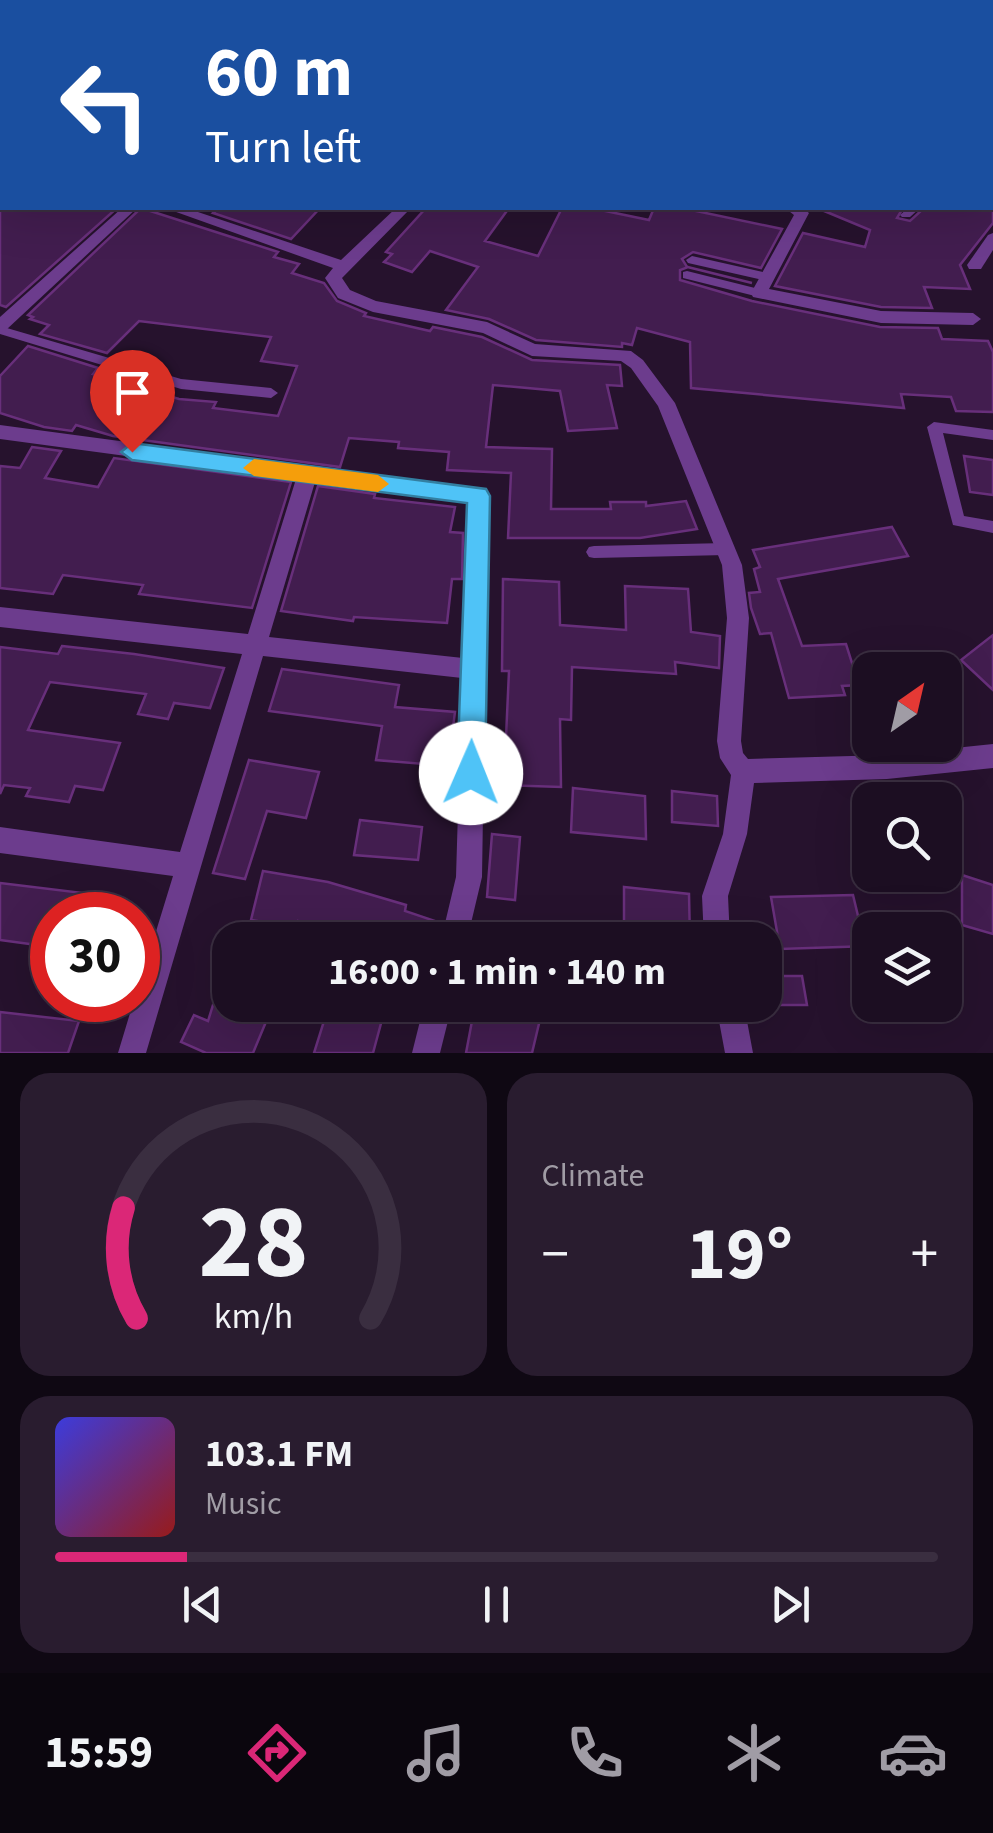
<!DOCTYPE html>
<meta charset="utf-8">
<style>
:root{--surface:#1c0e22;--page:#291c2f;--text:#f1f3f6;--muted:#a09ca5;--line:#3a2e40;--accent:#db2777}
body{margin:0;font-family:"Source Sans 3",sans-serif;background:var(--page);color:var(--text);height:100vh;display:flex;flex-direction:column;font-size:38px;white-space:nowrap}
*{box-sizing:border-box;margin:0}
p{font-size:32px;color:var(--muted)}
.icon{flex:none;width:55px;height:55px;fill:none;stroke:currentColor;stroke-width:2;stroke-linecap:round;stroke-linejoin:round}
.map{position:relative;height:1053px;overflow:hidden}
.drawer{display:flex;flex-direction:column;gap:20px;padding:20px;background:#0f0813;flex:1}
.drawer>*{flex:none}
.hud{position:absolute;left:0px;top:0px;width:995px;height:210px;box-shadow:0 10px 40px #0002,0 0 0 2px var(--line);background:#1a4fa0;color:#fff;overflow:hidden}
.needle{width:65px;rotate:34deg}
.buttons{position:absolute;left:852px;top:652px;display:grid;gap:20px}
.buttons a{display:grid;place-items:center;width:110px;height:110px;border-radius:20px;background:var(--surface);box-shadow:0 10px 40px #0002,0 0 0 2px var(--line);font-size:50px}
.speed{position:absolute;left:30px;top:892px;display:flex;gap:20px;font-size:50px;font-weight:700;text-align:center}
.speed>*{display:grid;place-content:center;width:130px;height:130px;border-radius:50%;background:var(--surface);box-shadow:0 10px 40px #0002,0 0 0 2px var(--line);line-height:1}
.speed .limit{border:15px solid #d22;background:#fff;color:#111}
.pin{position:absolute;display:grid;place-items:center;width:85px;height:85px;color:#fff;margin:-102px -42px;border-radius:50% 50% 50% 0;rotate:-45deg;box-shadow:0 0 10px #0007}
.pin .icon{rotate:45deg}
.me{position:absolute;width:110px;margin:-55px;rotate:1deg;stroke-linejoin:round;filter:drop-shadow(0 0 8px #0008)}
.turn{display:flex;align-items:center;gap:35px;height:210px;padding:0 40px;font-size:45px}
.turn .icon{width:130px;height:130px;stroke-width:2.5}
.turn b{display:block;font-size:70px;line-height:85px}
.big{font-size:75px;font-weight:700;line-height:1.1}
.drawer .widget{flex:1;display:flex;flex-direction:column;justify-content:center;gap:15px;min-width:0;padding:0 35px;border-radius:30px;background:var(--page)}
.drawer .dial{align-items:center;gap:0}
.dial svg{height:260px;overflow:visible;fill:none;stroke:var(--line);stroke-width:7;stroke-linecap:round;text-anchor:middle}
.dial text{fill:var(--text);stroke:none}
.song{display:flex;align-items:center;gap:30px}
.cover{width:120px;height:120px;border-radius:15px;background:linear-gradient(135deg,hsl(240 70% 55%),hsl(0 70% 35%))}
.played{height:10px;border-radius:5px;background:linear-gradient(90deg,var(--accent) 15%,var(--line) 15%)}
.keys{display:flex;justify-content:space-around;direction:ltr}
.heat{display:flex;justify-content:space-between;align-items:center;font-size:55px;direction:ltr}
.drawer .tiles{flex:1;display:grid;gap:20px;grid-template-columns:1fr 1fr}
.widget:last-child{grid-column:span 2}
.trip{position:absolute;left:212px;top:922px;width:570px;height:100px;border-radius:30px;background:var(--surface);box-shadow:0 10px 40px #0002,0 0 0 2px var(--line);font-weight:700;line-height:100px;text-align:center}
.tab-bar{display:flex;height:160px;justify-content:space-around;align-items:center;background:#0b060e;color:var(--muted)}
.tab-bar .icon{width:70px;height:70px}
.tab-bar .selected{color:var(--accent)}
.tab-bar b{font-size:45px;color:var(--text)}
.map>svg:first-child{display:block}
</style>
<div class="map">
<svg width="993" height="1053" viewBox="0 0 993 1053">
<rect width="100%" height="100%" fill="#26122d"/>
<g fill="#421d4f" stroke="#682f7b" stroke-width="2.5">
<path d="M 0,208 L 117,208 L 6,307 L 0,305 Z"/>
<path d="M 141,208 L 278,252 L 274,257 L 299,264 L 292,273 L 324,283 L 337,301 L 366,313 L 364,316 L 430,331 L 433,327 L 482,337 L 532,360 L 620,365 L 622,386 L 607,385 L 617,428 L 568,431 L 560,391 L 493,385 L 486,447 L 552,449 L 551,509 L 611,509 L 610,502 L 646,502 L 646,506 L 686,501 L 697,529 L 640,538 L 508,538 L 511,473 L 447,470 L 449,452 L 398,448 L 399,442 L 349,438 L 340,467 L 113,436 L 76,425 L 72,431 L 44,427 L 0,413 L 0,376 L 28,346 L 98,368 L 93,374 L 179,399 L 216,402 L 213,408 L 278,416 L 297,366 L 261,361 L 271,337 L 139,321 L 107,353 L 40,334 L 49,325 L 30,319 L 33,317 L 28,315 Z"/>
<path d="M 219,208 L 320,208 L 291,239 L 213,213 Z"/>
<path d="M 426,208 L 509,208 L 485,241 L 538,256 L 562,208 L 591,208 L 649,220 L 654,208 L 682,208 L 782,229 L 761,268 L 693,252 L 682,259 L 687,267 L 752,283 L 688,267 L 680,270 L 680,280 L 752,301 L 880,327 L 938,328 L 942,339 L 988,341 L 993,352 L 993,412 L 956,411 L 951,397 L 901,394 L 904,408 L 691,388 L 690,342 L 637,328 L 632,345 L 622,343 L 622,347 L 536,340 L 489,319 L 446,310 L 478,267 L 430,251 L 412,272 L 384,262 L 392,254 L 386,252 Z"/>
<path d="M 817,208 L 903,208 L 897,218 L 910,221 L 924,208 L 993,208 L 993,223 L 960,265 L 970,289 L 924,287 L 932,308 L 881,307 L 775,286 L 803,233 L 865,247 L 870,230 Z"/>
<path d="M 32,447 L 61,451 L 45,478 L 98,487 L 114,458 L 291,482 L 252,608 L 139,594 L 143,585 L 63,575 L 53,594 L 0,588 L 0,466 L 20,468 Z"/>
<path d="M 964,456 L 993,460 L 993,495 L 970,492 Z"/>
<path d="M 318,486 L 375,494 L 374,498 L 455,507 L 450,532 L 463,533 L 462,579 L 452,579 L 447,623 L 354,617 L 353,621 L 281,611 Z"/>
<path d="M 892,527 L 908,556 L 778,579 L 802,646 L 846,644 L 859,685 L 842,686 L 845,695 L 789,698 L 771,633 L 760,634 L 751,608 L 749,593 L 760,592 L 754,569 L 760,567 L 753,550 Z"/>
<path d="M 503,579 L 559,582 L 560,625 L 626,630 L 625,586 L 688,589 L 691,632 L 720,636 L 719,668 L 675,662 L 676,674 L 572,667 L 571,720 L 560,719 L 561,787 L 498,785 L 499,737 L 506,737 L 509,671 L 502,671 Z"/>
<path d="M 993,635 L 993,690 L 961,660 Z"/>
<path d="M 62,646 L 134,654 L 224,668 L 210,708 L 174,703 L 168,719 L 138,714 L 146,694 L 50,682 L 28,730 L 120,743 L 103,790 L 75,786 L 69,802 L 26,796 L 30,788 L 4,785 L 0,794 L 0,647 L 58,654 Z"/>
<path d="M 282,669 L 399,685 L 395,707 L 455,712 L 448,766 L 376,760 L 382,726 L 269,711 Z"/>
<path d="M 249,760 L 319,772 L 306,818 L 267,811 L 245,879 L 213,873 Z"/>
<path d="M 573,788 L 645,796 L 646,839 L 571,832 Z"/>
<path d="M 672,791 L 717,796 L 718,826 L 672,822 Z"/>
<path d="M 360,820 L 422,827 L 418,860 L 354,855 Z"/>
<path d="M 492,834 L 520,837 L 515,900 L 487,897 Z"/>
<path d="M 263,871 L 328,882 L 406,905 L 405,911 L 441,923 L 438,940 L 363,940 L 298,921 L 296,927 L 251,920 Z"/>
<path d="M 962,875 L 993,885 L 993,934 L 962,925 Z"/>
<path d="M 0,883 L 124,898 L 123,915 L 52,915 L 52,947 L 0,940 Z"/>
<path d="M 624,887 L 689,894 L 690,940 L 624,937 Z"/>
<path d="M 853,895 L 859,920 L 870,920 L 870,946 L 780,949 L 771,897 Z"/>
<path d="M 765,976 L 802,976 L 807,1005 L 765,1005 Z"/>
<path d="M 213,1005 L 273,1005 L 253,1053 L 206,1053 L 181,1042 L 194,1015 L 208,1021 Z"/>
<path d="M 329,1005 L 386,1005 L 373,1053 L 314,1053 Z"/>
<path d="M 475,1005 L 523,1005 L 542,1011 L 532,1053 L 466,1053 Z"/>
<path d="M 0,1012 L 79,1021 L 68,1053 L 0,1053 Z"/>
</g>
<g fill="none" stroke-linecap="round" stroke-linejoin="round">
<g fill="#6c3c8d" fill-rule="evenodd">
<path d="M 908,208 L 920,208 L 910,217 L 902,217 L 900,215 Z"/>
<path d="M 692,256 L 767,273 L 773,277 L 767,281 L 688,263 L 686,260 Z"/>
<path d="M 687,271 L 763,290 L 765,293 L 759,297 L 683,278 L 683,272 Z"/>
<path d="M 0,326 L 181,379 L 271,388 L 278,393 L 271,398 L 181,389 L 0,334 Z"/>
<path d="M 934,422 L 993,430 L 993,440 L 943,433 L 964,516 L 993,521 L 993,533 L 953,525 L 927,427 Z"/>
<path d="M 726,543 L 731,544 L 734,549 L 731,554 L 726,555 L 594,558 L 589,557 L 586,552 L 589,547 L 594,546 Z"/>
</g>
<g fill="#6c3c8d" fill-rule="evenodd">
<path d="M 90,0 L 109,0 L 111,2 L 92,2 Z"/>
<path d="M 347,0 L 368,0 L 370,2 L 349,2 Z"/>
<path d="M 563,0 L 579,0 L 581,2 L 565,2 Z"/>
<path d="M 960,0 L 972,0 L 972,2 L 961,2 Z"/>
<rect x="992" y="3" width="1" height="8"/>
<rect x="0" y="49" width="2" height="8"/>
<rect x="992" y="60" width="1" height="9"/>
<rect x="0" y="148" width="2" height="8"/>
<rect x="992" y="164" width="1" height="8"/>
<path d="M 122,208 L 137,208 L 6,330 L 0,332 L 0,317 Z"/>
<path d="M 165,208 L 186,208 L 341,260 L 396,208 L 411,208 L 342,278 L 350,290 L 376,301 L 487,322 L 535,344 L 631,351 L 643,360 L 675,403 L 742,565 L 749,618 L 741,741 L 743,753 L 748,759 L 887,755 L 993,744 L 993,768 L 887,779 L 754,783 L 747,834 L 728,896 L 730,940 L 704,940 L 702,896 L 723,834 L 731,775 L 720,758 L 717,741 L 727,618 L 722,565 L 658,406 L 631,368 L 621,361 L 532,356 L 483,333 L 373,312 L 338,298 L 325,278 L 333,268 Z"/>
<path d="M 785,208 L 803,208 L 809,213 L 769,289 L 881,311 L 973,313 L 981,319 L 973,325 L 881,323 L 753,297 L 751,293 L 794,215 Z"/>
<path d="M 993,233 L 993,250 L 981,269 L 969,269 L 967,265 L 988,235 Z"/>
<path d="M 0,425 L 485,490 L 488,496 L 482,877 L 467,940 L 441,940 L 456,877 L 462,678 L 263,656 L 146,1053 L 118,1053 L 134,1000 L 138,1000 L 138,990 L 173,876 L 0,853 L 0,827 L 180,852 L 242,654 L 0,627 L 0,607 L 248,634 L 296,479 L 0,439 ZM 315,482 L 468,503 L 463,658 L 269,637 Z"/>
<path d="M 424,1005 L 452,1005 L 440,1053 L 412,1053 Z"/>
<path d="M 716,1005 L 744,1005 L 753,1053 L 725,1053 Z"/>
</g>
</g>
<path fill="#4fc3f7" stroke="#337fa1" stroke-width="2.5" d="M 132,443 L 486,489 L 490,496 L 485,773 L 481,782 L 471,786 L 461,782 L 457,773 L 467,503 L 132,460 L 121,452 Z"/>
<path fill="#f59e0b" d="M 254,459 L 378,475 L 389,484 L 378,492 L 254,476 L 243,468 Z"/>
</svg>
<div class="buttons">
<a><svg class="needle" viewBox="-14 -14 28 28"><path d="M0-13l5 13h-10z" fill="#e53935"/><path d="M0 13l5-13h-10z" fill="#a09ca5"/></svg></a>
<a><svg class="icon" aria-label="search" viewBox="0 0 24 24"><circle cx="10" cy="10" r="6"/><path d="M15 15l6 6"/></svg></a>
<a><svg class="icon" aria-label="layers" viewBox="0 0 24 24"><path d="M12 4l9 5-9 5-9-5zM3 14l9 5 9-5"/></svg></a>
</div>
<div class="speed"><div class="limit">30</div></div>
<div class="pin" style="left:132px;top:452px;background:#d93025"><svg class="icon" aria-label="arrive" viewBox="0 0 24 24"><path d="M6 21V4h12l-3 4 3 4H6"/></svg></div>
<svg class="me" style="left:471px;top:773px" viewBox="-20 -20 40 40"><circle r="19" fill="#fff"/><path d="M0-13L10 11 0 6-10 11z" fill="#4fc3f7"/></svg>
<div class="trip">16:00 · 1 min · 140 m</div>
<div class="hud">
<div class="turn"><svg class="icon" aria-label="left" viewBox="0 0 24 24"><path d="M17 20v-9H6M10 6l-5 5 5 5"/></svg><div><b>60 m</b>Turn left</div></div>
</div>
</div>
<section class="drawer">
<div class="tiles">
<div class="widget dial"><svg viewBox="0 0 100 80">
<path d="M14 69A42 42 0 1 1 86 69"/>
<path d="M14 69A42 42 0 0 1 10 35" stroke="#db2777"/>
<text x="50" y="56" font-size="32" font-weight="700">28</text>
<text x="50" y="72" font-size="11">km/h</text>
</svg></div>
<div class="widget"><p>Climate</p>
<div class="heat"><a>−</a><b class="big">19°</b><a>+</a></div>
</div>
<div class="widget">
<div class="song"><i class="cover"></i><div><b>103.1 FM</b><p>Music</p></div></div>
<div class="played"></div>
<div class="keys"><svg class="icon" aria-label="previous" viewBox="0 0 24 24"><path d="M18 5L8 12l10 7zM5 5v14"/></svg><svg class="icon" aria-label="pause" viewBox="0 0 24 24"><path d="M8 5v14M16 5v14"/></svg><svg class="icon" aria-label="next" viewBox="0 0 24 24"><path d="M6 5l10 7-10 7zM19 5v14"/></svg></div>
</div>
</div>
</section>
<nav class="tab-bar">
<b>15:59</b>
<svg class="icon selected" aria-label="directions" viewBox="0 0 24 24"><path d="M12 3l9 9-9 9-9-9zM9 14v-3h6M13 9l2 2-2 2"/></svg>
<svg class="icon" aria-label="music" viewBox="0 0 24 24"><path d="M9 18V5l10-2v13"/><circle cx="6" cy="18" r="3"/><circle cx="16" cy="16" r="3"/></svg>
<svg class="icon" aria-label="phone" viewBox="0 0 24 24"><path d="M5 4h4l2 5-3 2q2 4 5 5l2-3 5 2v4C11 20 4 13 5 4z"/></svg>
<svg class="icon" aria-label="climate" viewBox="0 0 24 24"><path d="M12 3v18M4 7l16 10M4 17L20 7"/></svg>
<svg class="icon" aria-label="car" viewBox="0 0 24 24"><path d="M5 17H2v-5l4-1 3-4h7l3 4 3 1v5h-3M9 17h6M6 11h13"/><circle cx="7" cy="17" r="2"/><circle cx="17" cy="17" r="2"/></svg>
</nav>
